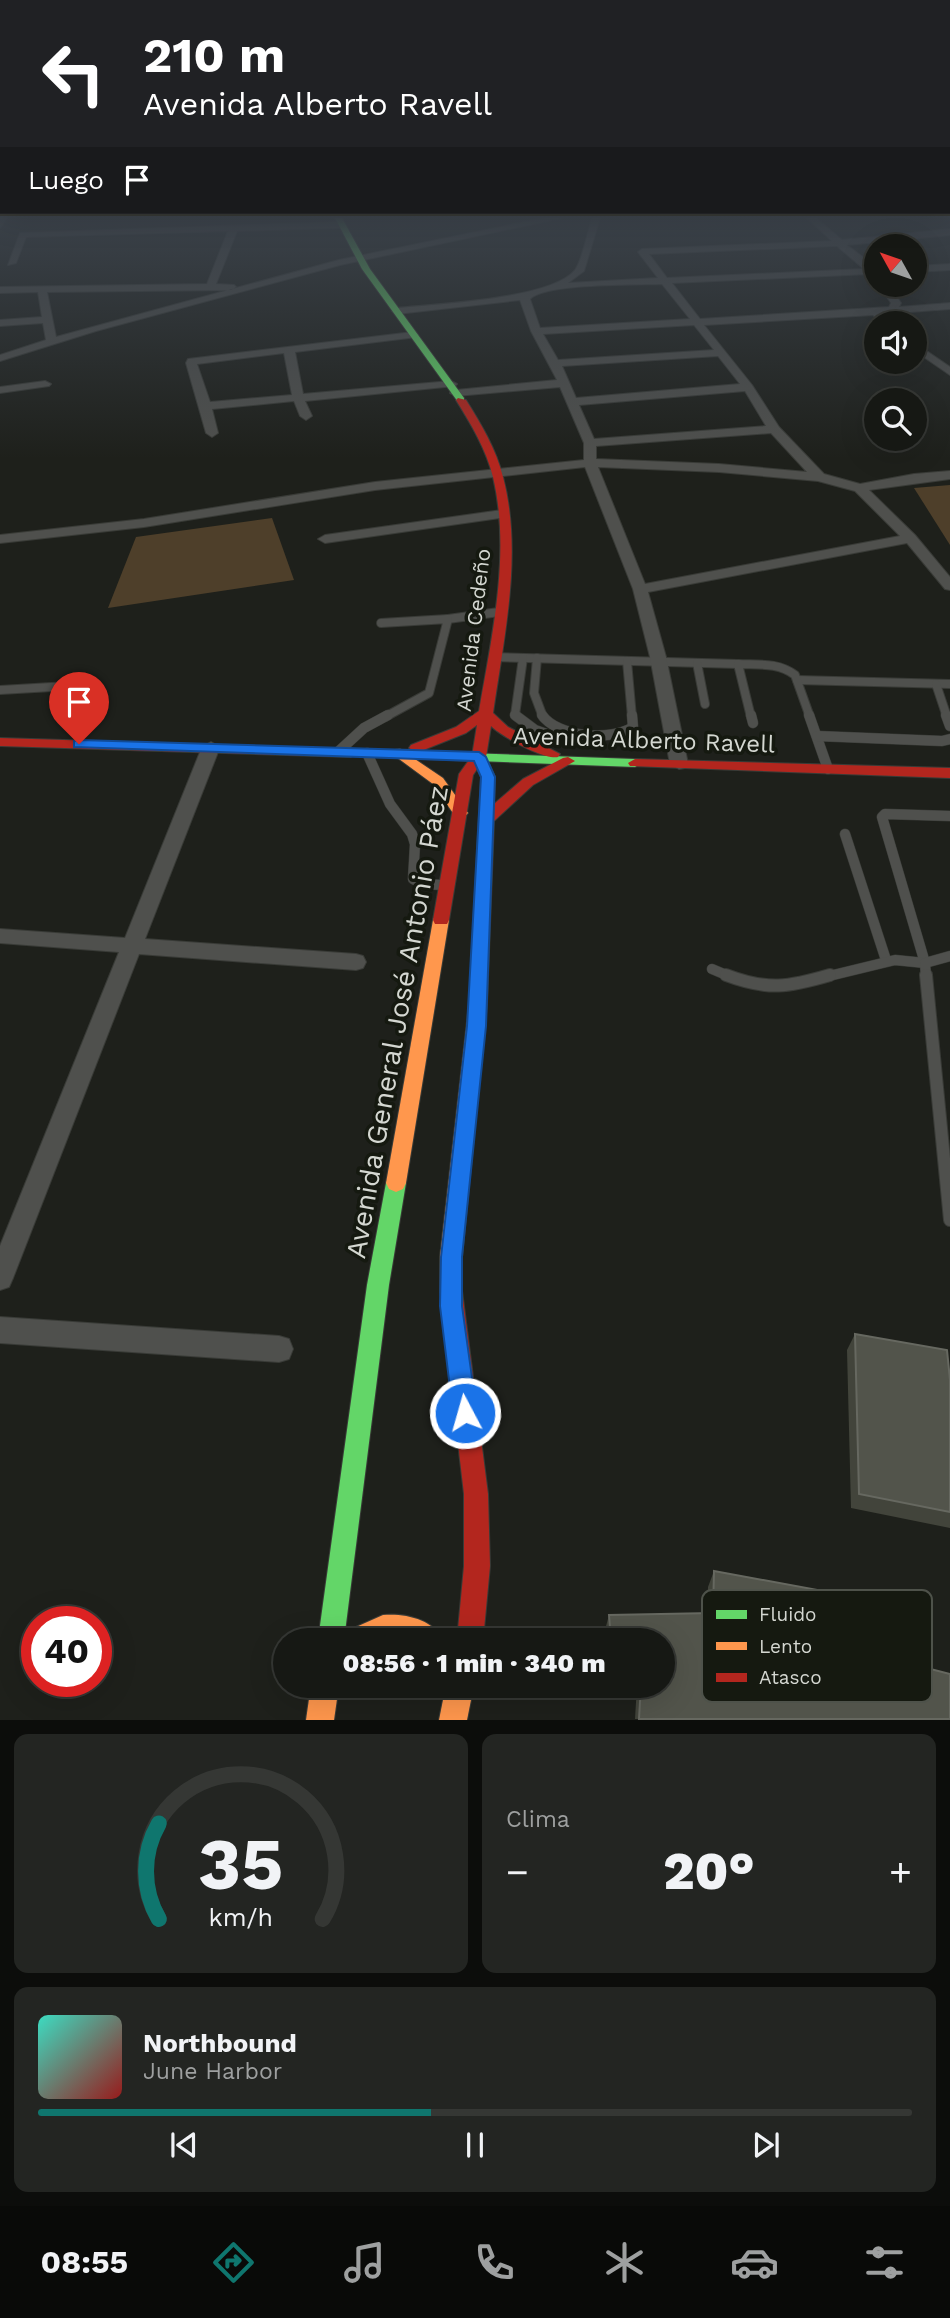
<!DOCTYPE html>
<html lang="es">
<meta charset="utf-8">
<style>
:root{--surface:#161814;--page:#232522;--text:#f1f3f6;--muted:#9ea0a0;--line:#353734;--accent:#0f766e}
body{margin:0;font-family:"Work Sans",sans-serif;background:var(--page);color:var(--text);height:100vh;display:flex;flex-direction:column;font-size:26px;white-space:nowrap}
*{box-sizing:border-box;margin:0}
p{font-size:23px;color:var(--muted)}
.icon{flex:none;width:38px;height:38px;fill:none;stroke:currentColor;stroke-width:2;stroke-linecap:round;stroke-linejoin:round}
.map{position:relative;height:1720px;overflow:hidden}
.drawer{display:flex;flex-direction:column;gap:14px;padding:14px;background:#0c0d0b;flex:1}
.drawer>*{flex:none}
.banner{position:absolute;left:0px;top:0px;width:950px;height:214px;box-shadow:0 7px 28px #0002,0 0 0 2px var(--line);background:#202124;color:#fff;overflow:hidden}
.needle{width:46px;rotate:310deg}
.buttons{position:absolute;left:864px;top:234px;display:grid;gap:14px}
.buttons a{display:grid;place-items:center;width:63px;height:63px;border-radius:50%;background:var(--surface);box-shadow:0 7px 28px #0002,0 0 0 2px var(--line);font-size:35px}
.speed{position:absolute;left:21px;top:1606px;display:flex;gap:14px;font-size:35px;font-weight:700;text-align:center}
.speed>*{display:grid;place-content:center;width:91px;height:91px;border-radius:50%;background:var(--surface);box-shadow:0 7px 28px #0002,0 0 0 2px var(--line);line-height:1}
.speed .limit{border:10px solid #d22;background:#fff;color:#111}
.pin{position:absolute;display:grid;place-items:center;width:60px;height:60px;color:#fff;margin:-72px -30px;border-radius:50% 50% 50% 0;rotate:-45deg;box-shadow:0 0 7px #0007}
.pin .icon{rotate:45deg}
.me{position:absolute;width:77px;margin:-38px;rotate:354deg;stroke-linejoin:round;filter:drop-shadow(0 0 5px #0008)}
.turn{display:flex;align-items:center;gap:24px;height:147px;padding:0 28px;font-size:32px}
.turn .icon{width:91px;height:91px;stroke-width:2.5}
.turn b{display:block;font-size:49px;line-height:60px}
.then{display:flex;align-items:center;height:66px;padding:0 28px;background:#0003;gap:14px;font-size:26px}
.big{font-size:52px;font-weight:800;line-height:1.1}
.drawer .widget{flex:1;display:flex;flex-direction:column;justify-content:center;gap:10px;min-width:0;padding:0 24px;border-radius:14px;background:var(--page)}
.drawer .dial{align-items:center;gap:0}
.dial svg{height:182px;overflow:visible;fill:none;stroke:var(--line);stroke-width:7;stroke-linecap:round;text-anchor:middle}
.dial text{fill:var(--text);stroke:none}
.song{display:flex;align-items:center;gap:21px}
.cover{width:84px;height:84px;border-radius:10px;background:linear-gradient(135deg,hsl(170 70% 55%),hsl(0 70% 35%))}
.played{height:7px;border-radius:4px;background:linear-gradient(90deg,var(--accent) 45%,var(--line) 45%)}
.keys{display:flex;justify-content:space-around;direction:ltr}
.heat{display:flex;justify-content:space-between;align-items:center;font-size:38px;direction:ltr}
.drawer .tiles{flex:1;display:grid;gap:14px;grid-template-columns:1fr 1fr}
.widget:last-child{grid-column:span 2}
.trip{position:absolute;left:273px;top:1628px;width:402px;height:70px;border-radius:35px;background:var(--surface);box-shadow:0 7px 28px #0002,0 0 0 2px var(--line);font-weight:800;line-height:70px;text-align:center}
.dock{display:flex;height:112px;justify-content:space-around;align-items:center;background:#090a08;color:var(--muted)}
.dock .icon{width:49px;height:49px}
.dock .on{color:var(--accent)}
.dock b{font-size:32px;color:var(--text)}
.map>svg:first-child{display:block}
</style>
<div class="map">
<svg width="950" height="1720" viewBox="0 0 950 1720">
<rect width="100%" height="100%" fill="#1e201b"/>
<g fill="#4e3f2a">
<path d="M 950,485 L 950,545 L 914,488 Z"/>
<path d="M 272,518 L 294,580 L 108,608 L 136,537 Z"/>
</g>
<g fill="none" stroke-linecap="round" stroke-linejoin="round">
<g stroke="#393b37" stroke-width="10">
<g id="lane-far2">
<path d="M 448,619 L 499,612"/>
<path d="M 381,623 L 448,619 L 429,693 L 385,717"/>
<path d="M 493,657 L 738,664"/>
<path d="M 537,658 L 534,693 L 543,717"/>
<path d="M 627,661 L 632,717"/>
<path d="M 697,663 L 705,704"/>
<path d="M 797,680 L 950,684"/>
<path d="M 936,684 L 947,717"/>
<path d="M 0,690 L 69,686"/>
<path d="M 517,717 L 515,715 L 523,658"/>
<path d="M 751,717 L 738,664 C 758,665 778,662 795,675 L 810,717"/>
</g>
</g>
<g stroke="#393b37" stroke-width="11">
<g id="lane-far1">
<path d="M 515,715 L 535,730 L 563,740"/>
<path d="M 542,715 C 557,737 611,742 633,727 L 632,715"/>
<path d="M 751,715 L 753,723"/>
<path d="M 809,715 L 828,769"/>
<path d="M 946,715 L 950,726"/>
<path d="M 817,736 L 942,741 L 950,739"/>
<path d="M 339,751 L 364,728 L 388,715"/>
<path d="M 367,753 L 390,804 L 412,834 L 415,844 L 413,879 L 422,884 L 443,885"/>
<path d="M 845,834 L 886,960"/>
<path d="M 925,963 L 882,817 L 885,814 L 950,816"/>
<path d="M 712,969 L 731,977"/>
<path d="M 825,977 L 895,960 L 925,963"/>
<path d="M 926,977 L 925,963 L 950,956"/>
</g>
</g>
<g stroke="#393b37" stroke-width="14">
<g id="lane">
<path d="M 726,975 C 768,991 789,987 830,975"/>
<path d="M 926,975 L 950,1220"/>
</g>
</g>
<g stroke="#393b37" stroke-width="2">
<g id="street">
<path d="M 0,218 L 7,218 L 0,228 Z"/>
<path d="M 544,218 L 562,218 L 340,265 L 96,331 L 0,361 L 0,355 L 46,340 L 43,323 L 0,326 L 0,320 L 42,317 L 38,292 L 0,293 L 0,287 L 207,284 L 228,231 L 26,237 L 16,263 L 8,265 L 20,233 L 339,222 L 343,225 L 339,228 L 237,231 L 216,284 L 234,285 L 236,287 L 231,290 L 47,292 L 56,337 L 339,260 Z"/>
<path d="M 592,218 L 600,218 L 584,271 L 568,283 L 658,278 L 638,252 L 642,249 L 832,241 L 807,218 L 816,218 L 842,240 L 950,229 L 950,235 L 847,245 L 877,268 L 876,278 L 869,274 L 672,283 L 700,319 L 889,307 L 891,303 L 879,285 L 889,285 L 901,303 L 899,307 L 950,303 L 950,309 L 883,314 L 893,324 L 882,324 L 873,315 L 704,325 L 752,385 L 779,427 L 824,474 L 860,484 L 914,474 L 950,471 L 950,479 L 869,490 L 915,535 L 950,577 L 950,590 L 945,589 L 907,543 L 648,592 L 666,657 L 688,764 L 685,768 L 679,769 L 670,764 L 650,657 L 633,589 L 585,467 L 375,490 L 144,527 L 0,543 L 0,535 L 144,519 L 375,482 L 584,460 L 584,443 L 560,387 L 456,396 L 450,393 L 456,390 L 557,380 L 531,331 L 520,300 L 397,314 L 392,311 L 397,308 C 435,304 552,299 575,270 C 582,261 588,231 592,218 ZM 837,246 L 864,269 L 667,278 L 649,254 ZM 662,284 L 690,319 L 540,328 L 530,299 C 546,283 636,285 662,284 ZM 694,325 L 714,350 L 558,360 L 543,334 ZM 718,356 L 740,384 L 576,398 L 562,366 ZM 745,391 L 766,426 L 594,439 L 579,405 ZM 771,433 L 807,472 L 719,464 L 596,459 L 596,446 ZM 598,467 L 719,472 L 818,481 L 855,491 L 900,536 L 645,584 Z"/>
<path d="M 950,264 L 950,270 L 915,272 L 915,266 Z"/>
<path d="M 413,332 L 418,335 L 417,337 L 295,352 L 303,394 L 451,381 L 457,384 L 455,386 L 305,401 L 312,416 L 306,420 L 300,416 L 294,401 L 212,409 L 218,433 L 212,437 L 206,433 L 186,363 L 188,359 ZM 284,353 L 292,395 L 210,402 L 197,364 Z"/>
<path d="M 915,343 L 950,367 L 950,375 L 915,351 Z"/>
<path d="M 45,381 L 51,384 L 49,386 L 0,393 L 0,387 Z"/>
<path d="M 502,510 L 509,514 L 507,517 L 325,543 L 318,539 L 325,535 Z"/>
<path d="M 211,742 L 220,747 L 145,939 L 356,954 L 363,956 L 366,962 L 363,968 L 356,970 L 139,954 L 13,1278 L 9,1287 L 0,1290 L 0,1246 L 119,952 L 0,943 L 0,929 L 125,938 L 202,747 Z"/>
<path d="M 0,1317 L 279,1336 L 289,1339 L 293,1349 L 289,1359 L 279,1362 L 0,1343 Z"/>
</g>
</g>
<g stroke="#393b37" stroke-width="2">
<g id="fast">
<path d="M 335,218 L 342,218 L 370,269 L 464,398 L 464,402 L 458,402 L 362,269 Z"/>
<path d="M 351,749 L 635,759 L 642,763 L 635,767 L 346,756 L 344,753 L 346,750 Z"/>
<path d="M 396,1174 L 403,1177 L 406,1183 L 389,1285 L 344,1640 L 318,1640 L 367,1285 L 386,1183 L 389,1177 Z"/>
</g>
</g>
<g stroke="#393b37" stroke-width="2">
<g id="slow">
<path d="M 400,749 L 443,778 L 468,813 L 465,816 L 455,816 L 433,784 L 395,756 L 393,753 L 395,750 Z"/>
<path d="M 441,914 L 447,916 L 449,920 L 406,1183 L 403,1189 L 396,1192 L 389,1189 L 386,1183 L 433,920 L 435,916 Z"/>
<path d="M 478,997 L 484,999 L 487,1004 L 462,1257 L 462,1291 L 459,1298 L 451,1301 L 443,1298 L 440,1291 L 440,1257 L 469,1004 L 472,999 Z"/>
<path d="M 383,1615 C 404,1613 434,1619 442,1640 L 343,1640 L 347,1631 Z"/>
<path d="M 311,1685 L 339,1685 L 334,1720 L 306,1720 Z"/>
<path d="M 446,1685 L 474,1685 L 467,1720 L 439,1720 Z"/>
</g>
</g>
<g stroke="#393b37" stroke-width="2">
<g id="jam">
<path d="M 458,398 L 466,400 C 481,424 496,449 503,477 C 523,553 504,637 493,713 L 508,727 L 560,754 L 558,757 C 544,760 501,736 491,726 L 486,757 L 495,777 L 494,804 L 523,779 L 563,758 L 568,757 L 575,761 L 533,785 L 494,821 L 487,1004 L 484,1009 L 478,1011 L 472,1009 L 469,1004 L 481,777 L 477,769 L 473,775 L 449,920 L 447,924 L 435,924 L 433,920 L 459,774 L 472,756 L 477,725 L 466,733 L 421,751 L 416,752 L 409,748 L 411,745 L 456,727 L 479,711 C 492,636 511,552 493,477 C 486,449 471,424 456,400 Z"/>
<path d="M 0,738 L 351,749 L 358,753 L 351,757 L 0,746 Z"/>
<path d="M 635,759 L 950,768 L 950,778 L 630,766 L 628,763 Z"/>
<path d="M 451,1281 L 459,1284 L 462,1291 L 488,1494 L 490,1566 L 483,1640 L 457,1640 L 464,1566 L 464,1494 L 440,1291 L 443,1284 Z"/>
</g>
</g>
<use href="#lane-far2" stroke="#4f504d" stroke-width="8"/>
<use href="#lane-far1" stroke="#4f504d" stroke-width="10"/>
<use href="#lane" stroke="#4f504d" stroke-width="12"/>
<use href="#street" fill="#4f504d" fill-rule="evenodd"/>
<use href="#fast" fill="#63d668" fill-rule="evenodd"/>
<use href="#slow" fill="#ff974d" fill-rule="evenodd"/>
<use href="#jam" fill="#b3261e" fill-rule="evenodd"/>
</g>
<g fill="#42443b">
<path d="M 855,1334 L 950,1380 L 950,1528 L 851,1508 L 847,1350 Z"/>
<path d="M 714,1571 L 834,1607 L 915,1665 L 950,1719 L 635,1719 L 637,1685 L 663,1685 L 663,1640 L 606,1640 L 605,1630 L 609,1615 L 707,1613 L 708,1587 Z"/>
</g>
<g fill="#52544b" stroke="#666860" stroke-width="2">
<path d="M 855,1334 L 947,1350 L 950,1380 L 950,1512 L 859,1494 Z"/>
<path d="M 714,1571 L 834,1593 L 834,1607 L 913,1625 L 915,1665 L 950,1674 L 950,1719 L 639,1719 L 641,1685 L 663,1685 L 663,1640 L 611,1640 L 609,1615 L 713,1613 Z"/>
</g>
<linearGradient id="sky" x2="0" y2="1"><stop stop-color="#10120f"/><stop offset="0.47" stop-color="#3b424a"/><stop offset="1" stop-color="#3b424a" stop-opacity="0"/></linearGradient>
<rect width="950" height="459" fill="url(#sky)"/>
<path fill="#1a73e8" stroke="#114b97" stroke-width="2" d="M 79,740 L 479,752 L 486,757 L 495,777 L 486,1026 L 462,1257 L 462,1306 L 477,1413 L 474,1421 L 465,1424 L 457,1421 L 453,1413 L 440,1306 L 441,1257 L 467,1026 L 481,777 L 474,761 L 74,747 L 74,741 Z"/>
<g text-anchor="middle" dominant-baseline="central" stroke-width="7" stroke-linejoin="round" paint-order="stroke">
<g font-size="21" fill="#d4d7d1" stroke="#151910">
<text transform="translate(473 630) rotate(-83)">Avenida Cedeño</text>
</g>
<g font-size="24" fill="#d4d7d1" stroke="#151910">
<text transform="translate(644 740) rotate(2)">Avenida Alberto Ravell</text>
</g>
<g font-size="28" fill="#d4d7d1" stroke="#151910">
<text transform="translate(397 1022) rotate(-80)">Avenida General José Antonio Páez</text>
</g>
</g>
<rect x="702" y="1590" width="230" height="112" rx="10" fill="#151910" stroke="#4e524a" stroke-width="2"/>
<rect x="716" y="1610" width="31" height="9" fill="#63d668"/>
<rect x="716" y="1642" width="31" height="8" fill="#ff974d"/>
<rect x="716" y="1673" width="31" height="9" fill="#b3261e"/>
<g font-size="19" fill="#d4d7d1">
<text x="759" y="1621">Fluido</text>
<text x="759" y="1653">Lento</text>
<text x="759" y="1684">Atasco</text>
</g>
</svg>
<div class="buttons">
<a><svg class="needle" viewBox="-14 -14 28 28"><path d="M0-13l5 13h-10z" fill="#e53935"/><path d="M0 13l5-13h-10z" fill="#9ea0a0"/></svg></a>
<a><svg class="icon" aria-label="sound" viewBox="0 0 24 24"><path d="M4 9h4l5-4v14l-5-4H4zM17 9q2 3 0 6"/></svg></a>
<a><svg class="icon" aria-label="search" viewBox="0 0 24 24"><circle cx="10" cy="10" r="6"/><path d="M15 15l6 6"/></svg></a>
</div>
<div class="speed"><div class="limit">40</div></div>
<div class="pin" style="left:79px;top:744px;background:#d93025"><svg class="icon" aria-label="arrive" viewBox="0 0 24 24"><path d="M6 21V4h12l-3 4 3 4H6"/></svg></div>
<svg class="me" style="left:465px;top:1413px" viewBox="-20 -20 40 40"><circle r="17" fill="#1a73e8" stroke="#fff" stroke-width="3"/><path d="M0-11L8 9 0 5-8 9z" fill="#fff"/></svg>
<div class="trip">08:56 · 1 min · 340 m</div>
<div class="banner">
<div class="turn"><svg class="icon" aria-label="left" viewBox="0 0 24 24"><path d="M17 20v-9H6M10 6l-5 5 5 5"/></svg><div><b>210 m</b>Avenida Alberto Ravell</div></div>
<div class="then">Luego<svg class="icon" aria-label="arrive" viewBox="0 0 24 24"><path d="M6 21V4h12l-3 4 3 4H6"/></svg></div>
</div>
</div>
<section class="drawer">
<div class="tiles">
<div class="widget dial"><svg viewBox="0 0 100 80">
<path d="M14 69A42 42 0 1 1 86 69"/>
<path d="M14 69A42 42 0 0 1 14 27" stroke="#0f766e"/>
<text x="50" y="56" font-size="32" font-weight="700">35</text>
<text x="50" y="72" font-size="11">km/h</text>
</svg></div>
<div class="widget"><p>Clima</p>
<div class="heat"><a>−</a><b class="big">20°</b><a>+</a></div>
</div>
<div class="widget">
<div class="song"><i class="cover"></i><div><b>Northbound</b><p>June Harbor</p></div></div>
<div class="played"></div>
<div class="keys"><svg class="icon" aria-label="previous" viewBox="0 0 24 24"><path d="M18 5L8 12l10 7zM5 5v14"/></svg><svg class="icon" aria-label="pause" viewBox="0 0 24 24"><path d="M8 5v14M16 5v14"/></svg><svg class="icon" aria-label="next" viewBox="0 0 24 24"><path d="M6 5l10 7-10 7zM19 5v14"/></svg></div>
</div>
</div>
</section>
<nav class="dock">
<b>08:55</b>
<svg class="icon on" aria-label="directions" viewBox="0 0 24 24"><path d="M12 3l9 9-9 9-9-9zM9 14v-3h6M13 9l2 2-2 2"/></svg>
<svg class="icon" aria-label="music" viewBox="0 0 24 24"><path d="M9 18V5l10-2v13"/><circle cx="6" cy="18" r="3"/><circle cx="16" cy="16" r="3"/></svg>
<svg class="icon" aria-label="phone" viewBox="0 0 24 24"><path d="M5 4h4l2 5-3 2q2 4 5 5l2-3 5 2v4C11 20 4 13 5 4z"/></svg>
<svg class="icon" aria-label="climate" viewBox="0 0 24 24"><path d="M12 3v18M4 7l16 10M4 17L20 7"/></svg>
<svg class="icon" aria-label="car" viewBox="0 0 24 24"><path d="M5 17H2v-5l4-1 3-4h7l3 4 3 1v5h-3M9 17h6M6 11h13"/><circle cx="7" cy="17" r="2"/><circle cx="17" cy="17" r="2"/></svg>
<svg class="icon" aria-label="filters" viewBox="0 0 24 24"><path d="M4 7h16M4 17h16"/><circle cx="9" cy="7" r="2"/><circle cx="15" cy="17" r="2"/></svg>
</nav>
